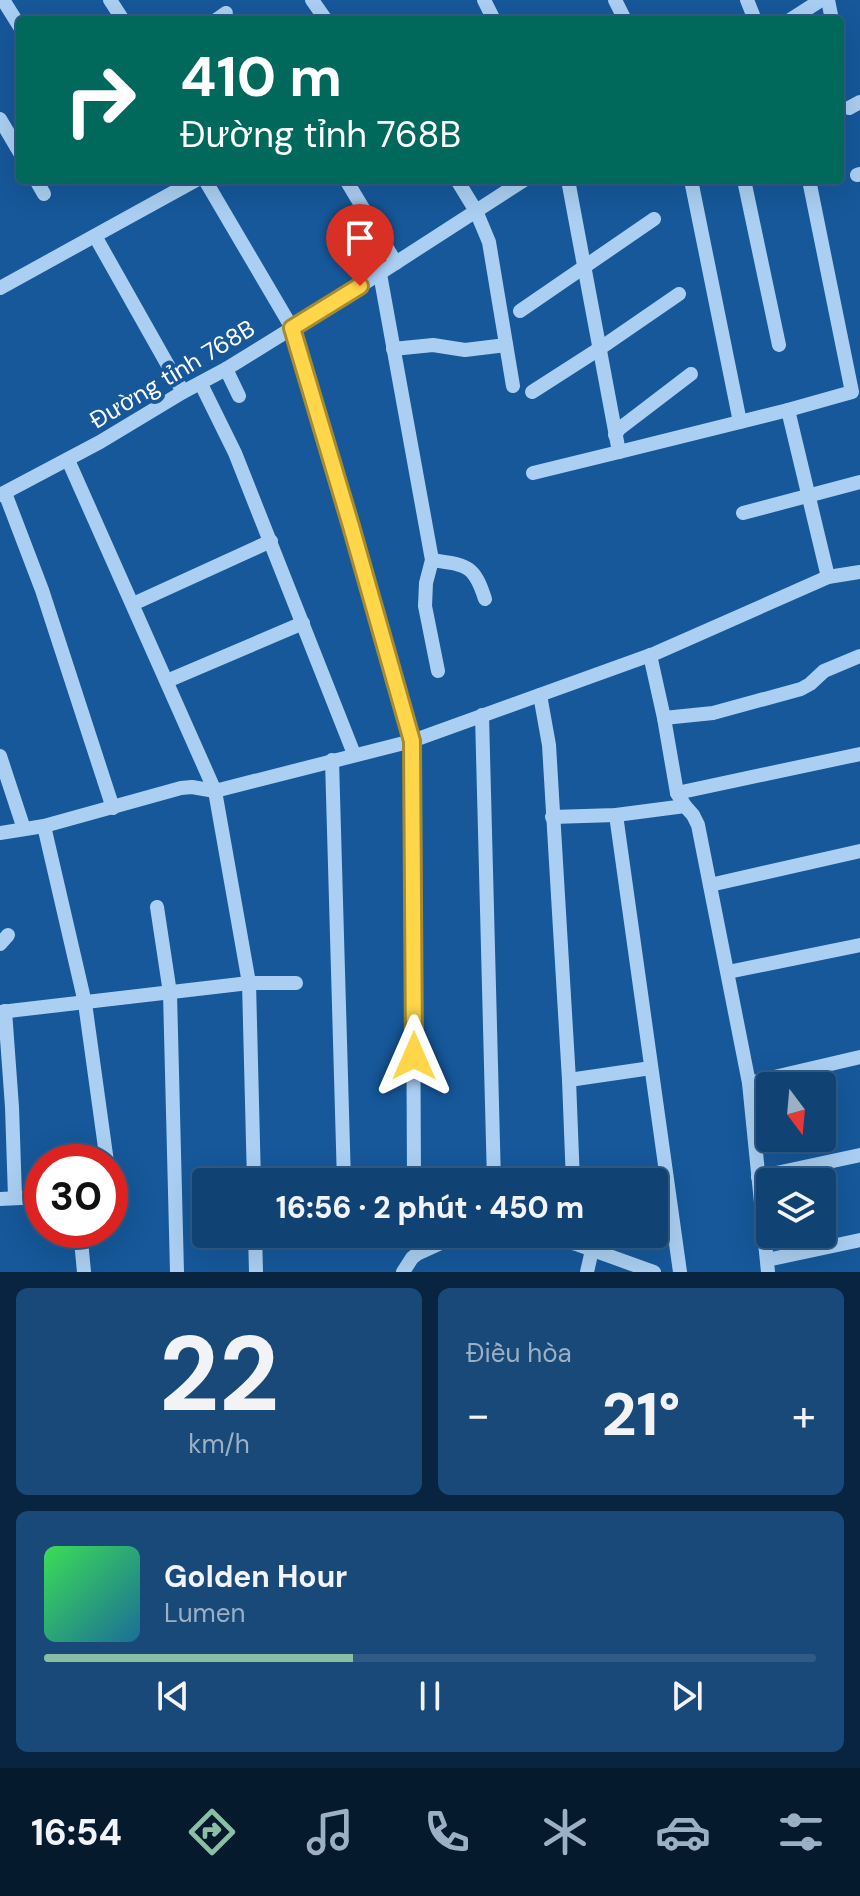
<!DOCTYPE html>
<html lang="vi">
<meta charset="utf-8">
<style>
:root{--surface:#104274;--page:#194979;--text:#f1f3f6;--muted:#9cb0c5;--line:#305b86;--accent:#8abfa5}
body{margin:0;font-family:"DM Sans",sans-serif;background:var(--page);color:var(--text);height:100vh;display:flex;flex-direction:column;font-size:30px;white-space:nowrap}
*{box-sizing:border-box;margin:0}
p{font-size:26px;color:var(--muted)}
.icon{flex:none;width:44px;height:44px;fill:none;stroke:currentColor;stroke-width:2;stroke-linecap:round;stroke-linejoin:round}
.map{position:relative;height:1272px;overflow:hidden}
.drawer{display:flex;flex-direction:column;gap:16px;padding:16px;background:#092440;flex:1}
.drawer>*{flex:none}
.guide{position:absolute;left:16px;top:16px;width:828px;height:168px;border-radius:8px;box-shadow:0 8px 32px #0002,0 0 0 2px var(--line);background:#00695c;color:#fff;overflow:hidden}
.needle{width:52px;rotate:164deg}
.tools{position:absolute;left:756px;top:1072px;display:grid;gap:16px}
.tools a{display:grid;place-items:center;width:80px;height:80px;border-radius:8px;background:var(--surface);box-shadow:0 8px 32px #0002,0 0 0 2px var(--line);font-size:40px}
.speed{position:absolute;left:24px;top:1144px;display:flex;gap:16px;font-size:40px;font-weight:700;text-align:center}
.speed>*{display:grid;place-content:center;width:104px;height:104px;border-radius:50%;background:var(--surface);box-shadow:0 8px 32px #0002,0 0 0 2px var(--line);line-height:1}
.speed .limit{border:12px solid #d22;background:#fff;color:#111}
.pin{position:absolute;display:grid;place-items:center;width:68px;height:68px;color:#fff;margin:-82px -34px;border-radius:50% 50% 50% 0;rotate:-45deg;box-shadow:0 0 8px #0007}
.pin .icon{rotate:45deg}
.me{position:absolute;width:88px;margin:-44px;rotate:0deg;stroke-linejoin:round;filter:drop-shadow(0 0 6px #0008)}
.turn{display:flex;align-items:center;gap:28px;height:168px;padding:0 32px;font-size:36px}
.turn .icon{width:104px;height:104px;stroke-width:2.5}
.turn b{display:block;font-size:56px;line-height:68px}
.big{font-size:60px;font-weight:800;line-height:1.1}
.drawer .card{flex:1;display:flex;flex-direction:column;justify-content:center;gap:12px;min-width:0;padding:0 28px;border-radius:12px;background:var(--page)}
.drawer .dial{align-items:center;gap:0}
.dial b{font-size:104px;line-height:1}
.song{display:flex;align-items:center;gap:24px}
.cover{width:96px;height:96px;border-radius:12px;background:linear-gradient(135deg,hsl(130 70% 55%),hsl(200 70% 35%))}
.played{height:8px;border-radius:4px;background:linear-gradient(90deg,var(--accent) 40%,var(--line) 40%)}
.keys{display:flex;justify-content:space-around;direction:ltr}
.heat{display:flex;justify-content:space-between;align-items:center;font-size:44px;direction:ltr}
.drawer .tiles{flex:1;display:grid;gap:16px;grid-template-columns:1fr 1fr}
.card:last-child{grid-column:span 2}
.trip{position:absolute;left:192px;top:1168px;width:476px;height:80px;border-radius:8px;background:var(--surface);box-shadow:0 8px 32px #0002,0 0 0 2px var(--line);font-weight:800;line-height:80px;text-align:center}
.dock{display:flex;height:128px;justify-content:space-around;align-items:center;background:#061a2e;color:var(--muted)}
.dock .icon{width:56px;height:56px}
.dock .current{color:var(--accent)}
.dock b{font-size:36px;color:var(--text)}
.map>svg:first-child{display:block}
</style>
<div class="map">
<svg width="860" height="1272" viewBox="0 0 860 1272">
<rect width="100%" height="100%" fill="#16589a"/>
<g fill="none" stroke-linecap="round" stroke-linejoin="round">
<g stroke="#aacff2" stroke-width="14">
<path d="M 110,0 L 123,20"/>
<path d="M 312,0 L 326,20"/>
<path d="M 484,0 L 494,20"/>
<path d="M 615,0 L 625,20"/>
<path d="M 747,0 L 755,20"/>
<path d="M 828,0 L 832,20"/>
<path d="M 5,3 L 20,27"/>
<path d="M 216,20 L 226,13"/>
<path d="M 790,20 L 821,0"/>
<path d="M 849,108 L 860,102"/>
<path d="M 0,119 L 20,153"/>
<path d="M 857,175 L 860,174"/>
<path d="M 36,180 L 44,194"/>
<path d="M 205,180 L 292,328 L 351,526 L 412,741 L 414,1182"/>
<path d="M 346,180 L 396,263"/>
<path d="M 457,180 L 476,211 L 489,242 L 513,386"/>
<path d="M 568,180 L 619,452 L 788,410 L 852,392 L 809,180"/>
<path d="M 691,180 L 740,422"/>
<path d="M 744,180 L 779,345"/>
<path d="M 95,236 L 183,392"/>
<path d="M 380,274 L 432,560 L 426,583 L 425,606 L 438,671"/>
<path d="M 0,288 L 196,180"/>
<path d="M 520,311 L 654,219"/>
<path d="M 393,349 L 433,345 L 465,350 L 506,345"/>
<path d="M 226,369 L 239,396"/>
<path d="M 201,384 L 235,453 L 354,754"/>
<path d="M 532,392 L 599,349 L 679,294"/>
<path d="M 788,410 L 828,577"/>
<path d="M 615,435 L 619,429 L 691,374"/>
<path d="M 68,460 L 215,791 L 249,983 L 254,1182"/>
<path d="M 533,473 L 619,452"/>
<path d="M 5,493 L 42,590 L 113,808"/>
<path d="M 0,495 L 100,442 L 183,392 L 226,369 L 360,286 L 524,180"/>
<path d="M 743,513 L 860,482"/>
<path d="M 432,560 C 466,565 474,564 485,599"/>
<path d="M 133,604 L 271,541"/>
<path d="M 650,655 L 664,718 L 677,793 L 685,806 L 693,815 L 698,825 L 749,1083 L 768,1272"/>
<path d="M 167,681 L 303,623"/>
<path d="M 540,695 L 549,745 L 569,1080 L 573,1182"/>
<path d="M 482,715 L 494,1182"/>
<path d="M 664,718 L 713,713 L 801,689 L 810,684 L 824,671 L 860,656"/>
<path d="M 0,756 L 24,829"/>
<path d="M 332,760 L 344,1182"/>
<path d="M 677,793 L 860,754"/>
<path d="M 616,815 L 680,1272"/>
<path d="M 552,817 L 616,815 L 685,806"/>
<path d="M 44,826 L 85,1003 L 107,1162"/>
<path d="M 0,833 L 44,826 L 181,788 L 192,787 L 215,791 L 412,741 L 656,653 L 828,577 L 860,572"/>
<path d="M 710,885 L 860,851"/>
<path d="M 157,907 L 170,993 L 177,1272"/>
<path d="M 0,944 L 8,935"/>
<path d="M 728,972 L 860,945"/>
<path d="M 5,1011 L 12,1107 L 15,1197"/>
<path d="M 0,1012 L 249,983 L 296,983"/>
<path d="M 569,1080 L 651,1068"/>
<path d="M 749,1083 L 860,1057"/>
<path d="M 758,1177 L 860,1155"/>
<path d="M 0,1199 L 42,1197"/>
<path d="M 80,1230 L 84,1272"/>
<path d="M 255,1234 L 256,1272"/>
<path d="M 543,1234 L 576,1244 L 654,1272"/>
<path d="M 314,1236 L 326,1234"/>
<path d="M 767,1260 L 860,1240"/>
<path d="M 403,1272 L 412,1258 L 417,1254 L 461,1234"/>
<path d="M 587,1272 L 592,1250"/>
</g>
</g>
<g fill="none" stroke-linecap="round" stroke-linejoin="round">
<g stroke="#a68a30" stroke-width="20">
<path id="route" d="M 360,286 L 292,328 L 351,526 L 412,741 L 414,1056"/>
</g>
<use href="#route" stroke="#ffd54a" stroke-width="14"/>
</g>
<g text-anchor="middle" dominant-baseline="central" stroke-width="8" stroke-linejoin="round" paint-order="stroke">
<g font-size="24" fill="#fff" stroke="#16589a">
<text transform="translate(172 374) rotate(-31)">Đường tỉnh 768B</text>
</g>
</g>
</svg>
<div class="tools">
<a><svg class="needle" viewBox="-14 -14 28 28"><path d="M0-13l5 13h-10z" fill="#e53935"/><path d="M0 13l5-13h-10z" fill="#9cb0c5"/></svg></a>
<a><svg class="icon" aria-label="layers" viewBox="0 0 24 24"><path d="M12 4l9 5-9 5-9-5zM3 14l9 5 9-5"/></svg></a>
</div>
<div class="speed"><div class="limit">30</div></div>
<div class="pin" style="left:360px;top:286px;background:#d93025"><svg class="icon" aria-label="arrive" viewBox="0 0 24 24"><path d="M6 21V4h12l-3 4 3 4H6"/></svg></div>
<svg class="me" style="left:414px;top:1056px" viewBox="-20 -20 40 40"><path d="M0-17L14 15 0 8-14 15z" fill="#ffd54a" stroke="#fff" stroke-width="4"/></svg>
<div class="trip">16:56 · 2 phút · 450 m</div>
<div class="guide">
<div class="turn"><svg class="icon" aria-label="right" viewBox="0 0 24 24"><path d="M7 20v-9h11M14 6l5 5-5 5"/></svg><div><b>410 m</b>Đường tỉnh 768B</div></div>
</div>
</div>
<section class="drawer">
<div class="tiles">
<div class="card dial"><b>22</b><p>km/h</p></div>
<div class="card"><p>Điều hòa</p>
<div class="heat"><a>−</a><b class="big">21°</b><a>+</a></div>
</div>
<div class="card">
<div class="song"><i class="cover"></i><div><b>Golden Hour</b><p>Lumen</p></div></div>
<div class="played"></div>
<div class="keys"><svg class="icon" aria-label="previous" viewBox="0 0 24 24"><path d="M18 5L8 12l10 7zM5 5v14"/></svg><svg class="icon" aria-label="pause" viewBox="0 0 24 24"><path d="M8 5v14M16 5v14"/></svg><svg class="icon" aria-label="next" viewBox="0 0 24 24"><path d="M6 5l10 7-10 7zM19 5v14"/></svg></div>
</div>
</div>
</section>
<nav class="dock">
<b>16:54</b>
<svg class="icon current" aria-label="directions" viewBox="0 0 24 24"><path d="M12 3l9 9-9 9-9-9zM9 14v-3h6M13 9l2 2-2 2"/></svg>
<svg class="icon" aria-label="music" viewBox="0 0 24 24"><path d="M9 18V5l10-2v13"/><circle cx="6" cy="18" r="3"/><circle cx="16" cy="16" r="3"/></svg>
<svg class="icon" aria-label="phone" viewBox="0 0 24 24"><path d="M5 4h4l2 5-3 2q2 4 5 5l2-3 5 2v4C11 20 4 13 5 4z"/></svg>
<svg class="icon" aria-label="climate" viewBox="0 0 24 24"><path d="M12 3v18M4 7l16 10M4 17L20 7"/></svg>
<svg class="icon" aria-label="car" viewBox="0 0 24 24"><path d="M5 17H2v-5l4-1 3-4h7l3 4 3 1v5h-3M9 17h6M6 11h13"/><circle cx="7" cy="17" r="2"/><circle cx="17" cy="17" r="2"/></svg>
<svg class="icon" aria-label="filters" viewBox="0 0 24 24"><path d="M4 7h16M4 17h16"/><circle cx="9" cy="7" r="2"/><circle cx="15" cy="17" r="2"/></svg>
</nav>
